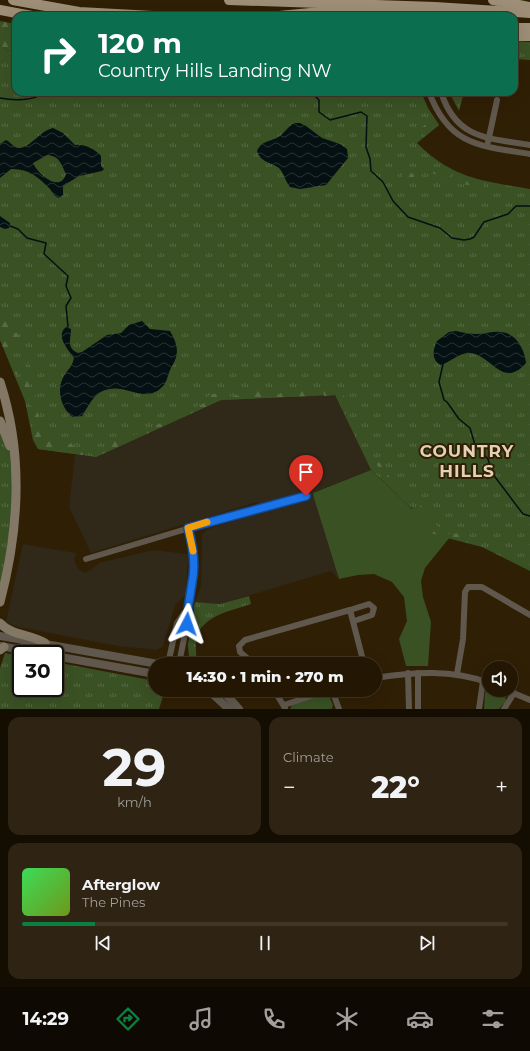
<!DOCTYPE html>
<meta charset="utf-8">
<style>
:root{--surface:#231704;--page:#2f2413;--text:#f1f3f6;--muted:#a39f9a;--line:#403626;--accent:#0b8043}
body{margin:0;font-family:Montserrat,sans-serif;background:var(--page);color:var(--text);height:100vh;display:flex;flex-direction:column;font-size:15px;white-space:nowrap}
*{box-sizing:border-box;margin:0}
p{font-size:13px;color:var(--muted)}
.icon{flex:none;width:22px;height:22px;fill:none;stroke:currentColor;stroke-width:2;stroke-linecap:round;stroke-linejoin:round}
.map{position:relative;height:709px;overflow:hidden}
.sheet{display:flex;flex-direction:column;gap:8px;padding:8px;background:#130d02;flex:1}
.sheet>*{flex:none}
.guide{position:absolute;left:12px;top:12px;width:506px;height:84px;border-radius:12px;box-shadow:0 4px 16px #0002,0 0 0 1px var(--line);background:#0b6e4f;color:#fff;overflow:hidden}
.buttons{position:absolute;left:482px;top:661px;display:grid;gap:8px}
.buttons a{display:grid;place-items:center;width:36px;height:36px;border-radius:50%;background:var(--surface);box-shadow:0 4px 16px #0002,0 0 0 1px var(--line);font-size:20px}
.speed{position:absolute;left:12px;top:645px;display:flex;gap:8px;font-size:20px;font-weight:700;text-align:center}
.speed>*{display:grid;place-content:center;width:52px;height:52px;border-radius:50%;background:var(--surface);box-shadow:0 4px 16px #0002,0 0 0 1px var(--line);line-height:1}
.speed .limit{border:2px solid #111;border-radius:6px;background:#fff;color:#111}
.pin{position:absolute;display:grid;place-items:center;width:34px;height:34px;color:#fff;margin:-41px -17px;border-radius:50% 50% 50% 0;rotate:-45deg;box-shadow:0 0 4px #0007}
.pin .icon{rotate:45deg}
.me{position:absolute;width:44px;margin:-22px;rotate:4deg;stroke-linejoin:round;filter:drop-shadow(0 0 3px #0008)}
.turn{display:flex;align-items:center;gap:14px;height:84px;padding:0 20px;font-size:18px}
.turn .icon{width:52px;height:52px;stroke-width:2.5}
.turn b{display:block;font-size:28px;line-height:34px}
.big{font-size:30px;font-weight:800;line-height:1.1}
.sheet .card{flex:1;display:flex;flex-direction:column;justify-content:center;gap:6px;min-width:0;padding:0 14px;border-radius:12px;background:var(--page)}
.sheet .dial{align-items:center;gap:0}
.dial b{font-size:52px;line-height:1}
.song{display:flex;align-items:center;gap:12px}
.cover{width:48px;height:48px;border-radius:6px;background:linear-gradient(135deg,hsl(130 70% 55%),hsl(80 70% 35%))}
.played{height:4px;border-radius:2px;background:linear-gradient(90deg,var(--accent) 15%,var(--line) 15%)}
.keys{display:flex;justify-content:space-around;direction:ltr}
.heat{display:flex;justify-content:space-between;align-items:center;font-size:22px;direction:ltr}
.sheet .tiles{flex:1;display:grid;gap:8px;grid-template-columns:1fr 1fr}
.card:last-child{grid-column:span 2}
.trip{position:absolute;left:148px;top:657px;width:234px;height:40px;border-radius:20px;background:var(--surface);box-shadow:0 4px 16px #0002,0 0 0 1px var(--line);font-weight:800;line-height:40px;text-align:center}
.tabs{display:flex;height:64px;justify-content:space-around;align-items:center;background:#0e0902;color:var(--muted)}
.tabs .icon{width:28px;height:28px}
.tabs .active{color:var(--accent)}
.tabs b{font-size:18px;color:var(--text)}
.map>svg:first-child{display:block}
</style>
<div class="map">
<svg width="530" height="709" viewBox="0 0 530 709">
<defs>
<pattern id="grass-tufts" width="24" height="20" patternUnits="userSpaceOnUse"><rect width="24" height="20" fill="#3a5124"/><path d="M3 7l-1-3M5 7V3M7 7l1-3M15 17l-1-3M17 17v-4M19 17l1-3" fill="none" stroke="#576a43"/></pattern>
<pattern id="forest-firs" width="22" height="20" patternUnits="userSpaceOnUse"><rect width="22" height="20" fill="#3a5124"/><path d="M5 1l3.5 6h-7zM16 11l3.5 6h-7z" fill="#576a43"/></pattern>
<pattern id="water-waves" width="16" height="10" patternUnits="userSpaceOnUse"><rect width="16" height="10" fill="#041012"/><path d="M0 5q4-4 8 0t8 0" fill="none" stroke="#293334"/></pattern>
</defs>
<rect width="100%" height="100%" fill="#2f1f05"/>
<g fill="#302818">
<path d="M 335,395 L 371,470 L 313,493 L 339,579 L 331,571 L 220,604 L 195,602 L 201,586 L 202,535 L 208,529 L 260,513 L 257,502 L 91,553 L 69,507 L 75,454 L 96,457 L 221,400 Z"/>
<path d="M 23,544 L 76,553 L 74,560 L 78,569 L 85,573 L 92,569 L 99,563 L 153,550 L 188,554 L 186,594 L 175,605 L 163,646 L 157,650 L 118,646 L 18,627 L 8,623 L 6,621 Z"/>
</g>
<g fill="url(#grass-tufts)">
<path d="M 514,41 L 530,42 L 530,60 L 514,59 Z"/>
<path d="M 0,45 L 6,50 L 16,52 L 16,92 L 421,92 L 428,108 L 439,125 L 417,143 C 453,179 483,181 530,189 L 530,571 L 482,547 L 432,534 L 413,509 L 371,470 L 335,395 L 221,400 L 96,457 L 38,449 L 33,440 L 25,401 L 0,340 Z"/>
<path d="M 449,92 L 464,92 L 459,111 Z"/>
<path d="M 0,427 L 12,458 L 14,502 L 0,592 Z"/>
<path d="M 249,596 L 251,604 C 227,612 194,617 196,649 C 196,654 196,659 199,664 L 189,659 L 188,644 L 195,602 L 220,604 Z"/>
<path d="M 5,653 L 21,656 L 21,688 L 55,688 L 55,662 L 155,681 L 155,690 L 165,690 L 159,709 L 0,709 L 0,668 Z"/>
</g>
<g fill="url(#forest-firs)">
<path d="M 0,21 L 16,24 L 16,52 L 6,50 L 0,45 Z"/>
<path d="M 434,118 L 439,125 L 425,136 L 421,128 Z"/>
<path d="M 442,167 L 451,174 L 449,177 L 434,174 L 432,172 Z"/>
<path d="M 410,172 L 414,175 L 414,178 L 408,182 L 402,176 L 403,174 Z"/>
<path d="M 463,180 L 471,182 L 476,180 L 485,185 L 482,187 L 461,184 L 460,181 Z"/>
<path d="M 6,321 L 8,322 L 10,331 L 18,334 L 21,341 L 9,347 L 12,359 L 10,361 L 0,340 L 0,323 Z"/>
<path d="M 29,355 L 33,368 L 33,377 L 30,379 L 30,387 L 35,390 L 36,400 L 30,408 L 24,390 L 29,365 L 25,358 Z"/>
<path d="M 19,363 L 22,368 L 20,373 L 16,375 L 12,367 Z"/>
<path d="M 259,387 L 270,390 L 272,395 L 280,394 L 287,389 L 304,389 L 308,391 L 309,396 L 221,400 L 96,457 L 93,457 L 91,450 L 93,448 L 98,447 L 103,449 L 116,439 L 130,437 L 207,402 L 209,395 L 223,392 L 227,397 L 241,395 Z"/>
<path d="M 323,389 L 342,393 L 348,403 L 345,415 L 336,395 L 324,396 Z"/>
<path d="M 37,410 L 40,421 L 46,433 L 53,431 L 59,448 L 62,449 L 71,443 L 76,450 L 83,453 L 83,455 L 38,449 L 31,428 L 34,421 L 33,411 Z"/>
<path d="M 376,462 L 379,462 L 395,485 L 411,501 L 410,507 L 385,483 Z"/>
<path d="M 418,504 L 427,510 L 439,529 L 448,534 L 465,533 L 469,543 L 432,534 L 416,505 Z"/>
</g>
<g fill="#3a5124">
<path d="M 371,470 L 412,509 L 418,507 L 432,534 L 450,537 L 425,568 L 421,581 L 423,597 L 431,622 L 428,666 L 406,666 L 399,639 L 407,621 L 404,597 L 392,582 L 374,574 L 358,575 L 339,579 L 314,498 L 313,493 Z"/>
<path d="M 489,689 L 497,690 L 505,694 L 506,701 L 499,709 L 484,709 L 485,693 Z"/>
<path d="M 324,694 L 330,698 L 333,705 L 332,709 L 290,709 L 292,705 Z"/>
</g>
<g fill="url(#water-waves)" fill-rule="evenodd">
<path d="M 294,123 L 300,123 L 306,126 L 322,138 L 340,144 L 347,149 L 348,158 L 326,185 L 300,189 L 290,187 C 285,181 284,173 279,168 C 271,162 261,163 257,151 C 262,140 271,142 280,136 C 285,132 288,127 294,123 Z"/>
<path d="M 53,128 L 63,133 L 75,145 C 84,144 95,149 101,156 L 101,166 L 104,169 L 102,171 L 79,176 L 63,186 L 63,195 L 59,198 C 54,196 53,193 50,189 C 39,177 27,168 11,169 L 0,178 L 0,144 L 6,140 C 11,142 14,149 20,148 C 32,146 40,131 53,128 ZM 47,155 C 60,156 61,164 66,174 C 60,194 37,173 33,163 Z"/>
<path d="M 0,216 L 10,223 L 9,228 L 5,229 L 0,227 Z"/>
<path d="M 142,321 L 150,329 L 170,331 C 178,345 180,354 171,368 C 168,373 168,379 164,385 C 147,405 128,385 109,389 C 94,392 90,404 82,416 L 73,417 C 62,409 57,393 62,380 C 65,371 72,369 74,358 C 68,349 55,336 66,327 L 71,329 C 71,339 66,348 78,353 L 82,352 L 107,335 L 121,333 L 129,325 Z"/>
<path d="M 456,331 C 464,333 471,334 478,334 C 486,334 493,331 500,332 C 516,332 525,350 526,363 C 502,390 492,354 469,353 C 458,353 450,363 440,365 C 431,359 433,349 437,341 L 449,332 Z"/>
</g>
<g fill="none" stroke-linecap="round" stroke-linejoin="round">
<g stroke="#041012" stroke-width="1.5">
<path d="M 51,92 L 54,95 L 60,92"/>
<path d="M 66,92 L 71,95 L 79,92"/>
<path d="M 118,92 L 130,94 L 143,92"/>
<path d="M 172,92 L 204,94 L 212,92"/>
<path d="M 311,92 L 319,100 L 319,112 L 330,120 L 361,112 L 367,116 L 366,147 L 370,159 L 371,171 L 383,182 L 393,201 L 408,217 L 440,228 L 452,238 L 464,240 L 470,239 L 474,237 L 484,222 L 508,214 L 516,206 L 530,206"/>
<path d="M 0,98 C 10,100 37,102 42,92"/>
<path d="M 10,226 L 18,229 L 27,238 L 46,243 L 44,254 L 68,276 L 66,286 L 71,298 L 66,306 L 68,327"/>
<path d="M 443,364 L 439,382 L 444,400 L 447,402 L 459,419 L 470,428 L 475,445 L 488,459 L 492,473 L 523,514 L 530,516"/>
</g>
<g stroke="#60584d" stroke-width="6">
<path d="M 429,92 C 449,146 480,146 530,154"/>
<path d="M 441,92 C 456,139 487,138 530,145"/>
<path d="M 488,142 L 497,100"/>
<path d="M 86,559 L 233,515 L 306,496"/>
<path d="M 350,610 L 369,604 L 374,608 L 372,615 L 354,621"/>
<path d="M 168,664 L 177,623 L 187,609"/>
<path d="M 179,664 L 187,623 L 187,609 L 193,582 L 193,550 L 188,528"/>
<path d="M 254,664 L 240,652 L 239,646 L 245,640 L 350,610 L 364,664"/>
<path d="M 408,673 L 409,709"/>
<path d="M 418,673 L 418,709"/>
<path d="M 457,674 L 463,639 L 465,592 L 468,587 L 482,587 L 530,615"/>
<path d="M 375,678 C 414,672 452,669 489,683"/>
<path d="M 274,690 L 285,708"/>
<path d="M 332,690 L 339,709"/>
<path d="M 506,690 L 530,700"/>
<path d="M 284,705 L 329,690"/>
<path d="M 479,709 L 483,681"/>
<path d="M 504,709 L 514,693"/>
</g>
<g stroke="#60584d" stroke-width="8">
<path d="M 0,636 L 158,664"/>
<path d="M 0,646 L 44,654"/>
<path d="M 55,656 L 155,674"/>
<path d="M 208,690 L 229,709"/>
<path d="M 222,690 L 239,709"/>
</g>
<g stroke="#837765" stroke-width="9">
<path d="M 0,382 C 24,455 19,530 0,602"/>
<path d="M 0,421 L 10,446"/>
<path d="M 0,623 C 12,636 31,634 45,643"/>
<path d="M 0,650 L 4,647"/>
</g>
<g stroke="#9e8e77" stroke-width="10">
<path d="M 13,0 L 79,12 L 153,16"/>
<path d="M 229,0 L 435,7 L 530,13"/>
<path d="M 493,0 L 530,7"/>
<path d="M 0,10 L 32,16"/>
<path d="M 279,16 L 321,12 L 425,13"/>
<path d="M 434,16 L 468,16"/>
<path d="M 514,28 L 530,28"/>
<path d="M 514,36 L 530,36"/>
</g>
</g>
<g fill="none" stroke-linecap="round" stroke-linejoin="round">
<g stroke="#114b97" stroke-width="10">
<path id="route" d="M 187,624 C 187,609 190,597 192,583 C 196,565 193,546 188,528 L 306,496"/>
</g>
<use href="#route" stroke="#1a73e8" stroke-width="7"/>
<path stroke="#f59e0b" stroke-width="7" d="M 193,551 L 188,528 L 207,522"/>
</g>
<g text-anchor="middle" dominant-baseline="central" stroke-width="4" stroke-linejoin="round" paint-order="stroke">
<g font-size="17" font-weight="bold" letter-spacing="1" fill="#e6d0b3" stroke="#2f1f05">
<text x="467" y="451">COUNTRY<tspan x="467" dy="20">HILLS</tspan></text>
</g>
</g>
</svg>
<div class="buttons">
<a><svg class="icon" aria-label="sound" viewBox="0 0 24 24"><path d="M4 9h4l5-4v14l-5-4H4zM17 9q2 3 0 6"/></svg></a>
</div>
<div class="speed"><div class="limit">30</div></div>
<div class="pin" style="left:306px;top:496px;background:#d93025"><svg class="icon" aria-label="arrive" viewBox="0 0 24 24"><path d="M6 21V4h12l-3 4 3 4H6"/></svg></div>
<svg class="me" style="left:187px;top:624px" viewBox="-20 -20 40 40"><path d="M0-17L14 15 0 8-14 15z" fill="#1a73e8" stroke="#fff" stroke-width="4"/></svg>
<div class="trip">14:30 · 1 min · 270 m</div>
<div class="guide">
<div class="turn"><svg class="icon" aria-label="right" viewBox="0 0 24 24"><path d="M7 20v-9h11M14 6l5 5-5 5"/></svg><div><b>120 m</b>Country Hills Landing NW</div></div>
</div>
</div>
<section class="sheet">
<div class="tiles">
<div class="card dial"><b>29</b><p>km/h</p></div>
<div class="card"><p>Climate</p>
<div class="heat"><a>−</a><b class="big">22°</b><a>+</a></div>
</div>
<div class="card">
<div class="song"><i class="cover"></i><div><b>Afterglow</b><p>The Pines</p></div></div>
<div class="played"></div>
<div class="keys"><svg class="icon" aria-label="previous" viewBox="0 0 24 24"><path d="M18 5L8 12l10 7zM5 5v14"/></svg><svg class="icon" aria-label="pause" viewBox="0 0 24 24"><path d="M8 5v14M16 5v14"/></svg><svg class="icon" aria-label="next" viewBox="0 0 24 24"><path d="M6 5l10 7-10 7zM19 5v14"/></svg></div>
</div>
</div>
</section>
<nav class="tabs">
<b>14:29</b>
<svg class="icon active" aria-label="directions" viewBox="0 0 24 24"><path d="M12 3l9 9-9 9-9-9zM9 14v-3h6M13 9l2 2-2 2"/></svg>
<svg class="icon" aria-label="music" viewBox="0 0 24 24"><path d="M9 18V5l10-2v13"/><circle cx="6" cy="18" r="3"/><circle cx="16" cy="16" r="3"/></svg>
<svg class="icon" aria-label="phone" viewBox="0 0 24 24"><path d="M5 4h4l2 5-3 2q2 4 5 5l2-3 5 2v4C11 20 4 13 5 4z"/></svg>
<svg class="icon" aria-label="climate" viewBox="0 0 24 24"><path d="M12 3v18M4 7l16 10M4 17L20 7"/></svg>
<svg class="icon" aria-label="car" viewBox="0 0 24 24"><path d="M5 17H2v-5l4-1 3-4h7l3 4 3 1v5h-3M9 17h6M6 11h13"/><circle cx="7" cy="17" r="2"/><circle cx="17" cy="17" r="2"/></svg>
<svg class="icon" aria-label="filters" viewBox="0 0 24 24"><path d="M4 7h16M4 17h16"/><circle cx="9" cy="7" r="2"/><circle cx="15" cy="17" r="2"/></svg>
</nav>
